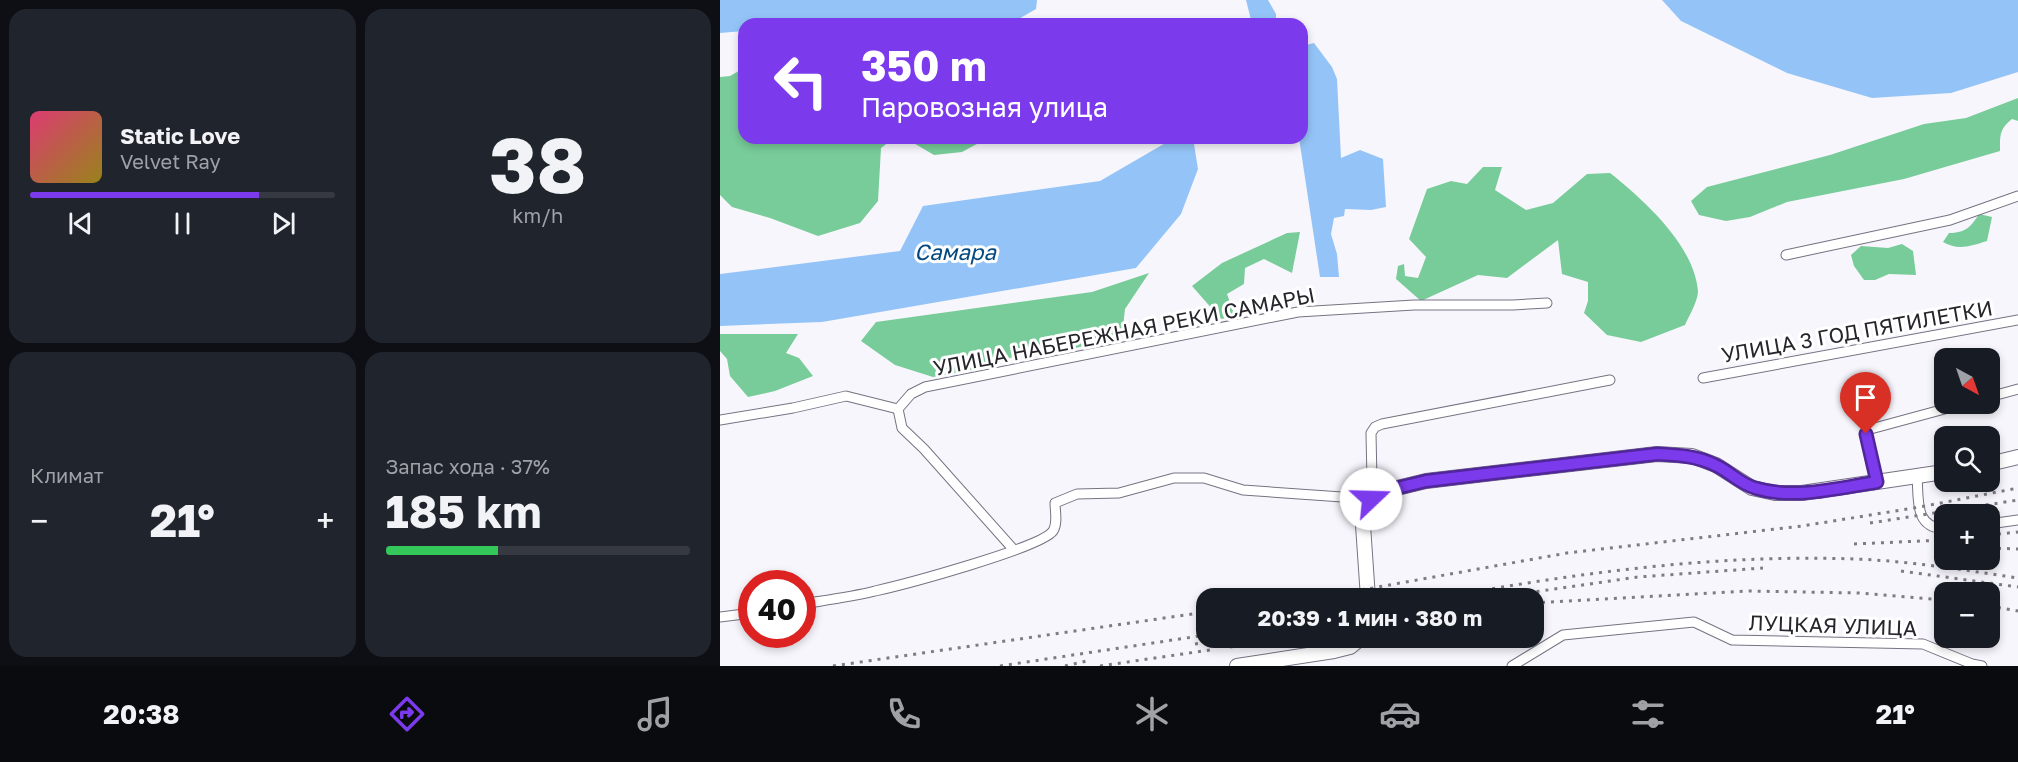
<!DOCTYPE html>
<html lang="ru">
<meta charset="utf-8">
<style>
:root{--surface:#171b24;--page:#20242c;--text:#f1f3f6;--muted:#9ea1a6;--line:#363941;--accent:#7c3aed}
body{margin:0;font-family:"Golos Text",sans-serif;background:var(--page);color:var(--text);height:100vh;display:flex;flex-direction:column;font-size:22px;white-space:nowrap}
*{box-sizing:border-box;margin:0}
p{font-size:20px;color:var(--muted)}
.icon{flex:none;width:33px;height:33px;fill:none;stroke:currentColor;stroke-width:2;stroke-linecap:round;stroke-linejoin:round}
.map{position:relative;flex:1;overflow:hidden}
.panel{display:flex;flex-direction:column;gap:9px;padding:9px;background:#0d0f14;width:720px}
.panel>*{flex:none}
.top-card{position:absolute;left:18px;top:18px;width:570px;height:126px;border-radius:18px;box-shadow:0 3px 9px #0003;background:#7c3aed;color:#fff;overflow:hidden}
.needle{width:39px;rotate:140deg}
.tools{position:absolute;left:1214px;top:348px;display:grid;gap:12px}
.tools a{display:grid;place-items:center;width:66px;height:66px;border-radius:12px;background:var(--surface);box-shadow:0 3px 9px #0003;font-size:30px}
.speed{position:absolute;left:18px;top:570px;display:flex;gap:12px;font-size:30px;font-weight:700;text-align:center}
.speed>*{display:grid;place-content:center;width:78px;height:78px;border-radius:50%;background:var(--surface);box-shadow:0 3px 9px #0003;line-height:1}
.speed .limit{border:9px solid #d22;background:#fff;color:#111}
.pin{position:absolute;display:grid;place-items:center;width:51px;height:51px;color:#fff;margin:-62px -26px;border-radius:50% 50% 50% 0;rotate:-45deg;box-shadow:0 0 6px #0007}
.pin .icon{rotate:45deg}
.me{position:absolute;width:66px;margin:-33px;rotate:69deg;stroke-linejoin:round;filter:drop-shadow(0 0 4px #0008)}
.turn{display:flex;align-items:center;gap:21px;height:126px;padding:0 24px;font-size:27px}
.turn .icon{width:78px;height:78px;stroke-width:2.5}
.turn b{display:block;font-size:42px;line-height:51px}
.big{font-size:45px;font-weight:700;line-height:1.1}
.panel .tile{flex:1;display:flex;flex-direction:column;justify-content:center;gap:9px;min-width:0;padding:0 21px;border-radius:18px;background:var(--page)}
.panel .dial{align-items:center;gap:0}
.dial b{font-size:78px;line-height:1}
.song{display:flex;align-items:center;gap:18px}
.cover{width:72px;height:72px;border-radius:9px;background:linear-gradient(135deg,hsl(340 70% 55%),hsl(50 70% 35%))}
.played{height:6px;border-radius:3px;background:linear-gradient(90deg,var(--accent) 75%,var(--line) 75%)}
.keys{display:flex;justify-content:space-around;direction:ltr}
.heat{display:flex;justify-content:space-between;align-items:center;font-size:33px;direction:ltr}
.charge{height:9px;border-radius:4px;background:linear-gradient(90deg,#34c759 37%,var(--line) 0)}
.panel .tiles{flex:1;display:grid;gap:9px;grid-template-columns:repeat(2,1fr)}
.trip{position:absolute;left:476px;top:588px;width:348px;height:60px;border-radius:18px;background:var(--surface);box-shadow:0 3px 9px #0003;font-weight:700;line-height:60px;text-align:center}
.menu{display:flex;height:96px;justify-content:space-around;align-items:center;background:#090b0e;color:var(--muted)}
.menu .icon{width:42px;height:42px}
.menu .on{color:var(--accent)}
.menu b{font-size:27px;color:var(--text)}
main{display:flex;flex:1;min-height:0}
.map>svg:first-child{display:block}
</style>
<main>
<section class="panel">
<div class="tiles">
<div class="tile">
<div class="song"><i class="cover"></i><div><b>Static Love</b><p>Velvet Ray</p></div></div>
<div class="played"></div>
<div class="keys"><svg class="icon" aria-label="previous" viewBox="0 0 24 24"><path d="M18 5L8 12l10 7zM5 5v14"/></svg><svg class="icon" aria-label="pause" viewBox="0 0 24 24"><path d="M8 5v14M16 5v14"/></svg><svg class="icon" aria-label="next" viewBox="0 0 24 24"><path d="M6 5l10 7-10 7zM19 5v14"/></svg></div>
</div>
<div class="tile dial"><b>38</b><p>km/h</p></div>
<div class="tile"><p>Климат</p>
<div class="heat"><a>−</a><b class="big">21°</b><a>+</a></div>
</div>
<div class="tile"><p>Запас хода · 37%</p><b class="big">185 km</b><div class="charge"></div></div>
</div>
</section>
<div class="map">
<svg width="1298" height="666" viewBox="0 0 1298 666">
<rect width="100%" height="100%" fill="#f8f6fd"/>
<g fill="#78cc99">
<path d="M 24,68 L 24,138 L 174,138 L 161,148 L 158,201 L 140,223 L 98,236 L 50,218 L 12,207 L 0,195 L 0,77 L 10,76 Z"/>
<path d="M 1298,98 L 1298,121 L 1292,119 C 1279,129 1280,136 1280,151 L 1184,179 L 1067,202 L 1030,217 L 1006,221 L 979,215 L 971,201 L 987,187 L 1110,155 L 1204,124 L 1246,118 Z"/>
<path d="M 185,138 L 268,138 L 242,152 L 214,155 Z"/>
<path d="M 763,167 L 782,167 L 775,190 L 806,210 L 833,203 L 867,174 L 890,173 C 924,200 974,245 978,291 C 978,301 969,316 965,325 L 921,342 L 887,335 L 864,313 L 868,301 L 868,282 L 842,274 L 838,240 L 787,278 L 758,275 L 701,301 L 676,279 L 678,266 L 684,264 L 685,276 L 698,278 L 706,257 L 689,239 L 707,189 L 731,181 L 747,184 Z"/>
<path d="M 1259,214 L 1272,217 L 1267,241 C 1251,246 1238,251 1223,242 L 1229,233 C 1245,233 1251,227 1259,214 Z"/>
<path d="M 580,232 L 572,273 L 544,259 L 525,268 L 524,284 L 507,294 L 515,316 L 501,319 L 472,286 L 502,263 L 567,233 Z"/>
<path d="M 1182,244 L 1193,251 L 1196,275 L 1169,274 L 1155,280 L 1144,280 L 1134,266 L 1131,255 L 1141,246 L 1168,248 Z"/>
<path d="M 429,273 L 405,309 L 402,336 L 348,350 L 313,351 L 254,369 L 213,377 L 175,365 L 141,341 L 156,322 L 372,292 Z"/>
<path d="M 0,334 L 78,334 L 66,353 L 79,358 L 93,376 L 55,391 L 28,397 L 10,376 L 7,359 L 0,351 Z"/>
</g>
<g fill="#94c4f7">
<path d="M 0,0 L 317,0 L 316,9 L 290,24 L 24,24 L 24,31 L 0,33 Z"/>
<path d="M 526,0 L 548,0 L 556,14 L 556,24 L 532,24 Z"/>
<path d="M 942,0 L 1298,0 L 1298,72 L 1231,93 L 1152,98 L 1067,73 L 961,21 Z"/>
<path d="M 594,43 L 612,67 L 617,79 L 621,158 L 640,150 L 663,159 L 666,207 L 651,210 L 625,209 L 624,216 L 614,218 L 611,234 L 617,254 L 619,277 L 600,277 L 579,138 L 582,138 L 582,46 Z"/>
<path d="M 454,138 L 473,138 L 478,169 L 461,214 L 416,268 L 102,322 L 0,326 L 0,274 L 180,251 L 203,206 L 380,181 Z"/>
</g>
<g fill="none" stroke-linecap="round" stroke-linejoin="round">
<g stroke="#767382" stroke-width="11">
<g id="street">
<path d="M 1066,255 L 1230,220 L 1298,196"/>
<path d="M 983,378 L 1298,320"/>
<path d="M 1269,397 L 1298,389"/>
<path d="M 178,409 L 182,428 L 204,449 L 294,550"/>
<path d="M 0,420 L 73,408 L 126,396 L 178,409 L 191,394 L 205,387 L 578,312 L 694,305 L 793,305 L 827,303"/>
<path d="M 1197,477 C 1199,500 1194,527 1224,529"/>
<path d="M 1157,482 L 1146,434 L 1147,430 L 1243,404"/>
<path d="M 1269,524 L 1298,520"/>
<path d="M 82,604 C 107,600 131,597 155,591 C 182,585 321,548 333,531 C 338,523 335,511 335,503 L 357,494 L 399,493 L 454,478 L 484,478 L 523,490 L 651,499 L 652,481 L 651,433 L 655,427 L 662,424 L 890,380"/>
<path d="M 0,617 L 32,613"/>
<path d="M 792,666 L 843,635 L 974,622 L 1012,640 L 1203,644 L 1252,664 L 1262,666"/>
</g>
</g>
<g stroke="#767382" stroke-width="16">
<g id="secondary">
<path d="M 1269,464 L 1298,457"/>
<path d="M 648,598 L 643,525 L 651,499 L 673,489 L 706,481 L 937,454 L 972,456 L 996,465 L 1032,488 L 1055,493 L 1082,493 L 1224,472"/>
<path d="M 517,666 L 614,651 L 630,647 L 641,638"/>
</g>
</g>
<use href="#street" stroke="#fff" stroke-width="9"/>
<use href="#secondary" stroke="#fff" stroke-width="14"/>
<g stroke="#7e7c83" stroke-width="3" stroke-dasharray="3 6" stroke-linecap="butt">
<path d="M 1150,523 L 1298,500"/>
<path d="M 1269,535 L 1298,532"/>
<path d="M 1134,544 L 1224,540"/>
<path d="M 1269,548 L 1298,549"/>
<path d="M 1181,571 L 1298,587"/>
<path d="M 579,598 L 647,589 L 847,553 L 1082,526 L 1200,507 L 1298,488"/>
<path d="M 719,598 C 857,573 995,554 1135,559 C 1190,561 1244,570 1298,578"/>
<path d="M 772,598 L 918,577 L 1043,568"/>
<path d="M 813,603 L 1029,591 L 1139,593 L 1224,600"/>
<path d="M 1269,606 L 1298,611"/>
<path d="M 475,644 L 521,638"/>
<path d="M 510,647 L 573,638"/>
<path d="M 113,666 L 486,612"/>
<path d="M 280,666 L 486,635"/>
<path d="M 345,666 L 371,660"/>
<path d="M 380,666 L 490,650"/>
</g>
</g>
<g fill="none" stroke-linecap="round" stroke-linejoin="round">
<g stroke="#51269a" stroke-width="15">
<path id="route" d="M 651,499 L 673,489 L 706,481 L 937,454 C 958,455 977,456 995,465 C 1009,471 1020,484 1035,488 C 1074,500 1118,488 1157,482 L 1146,434"/>
</g>
<use href="#route" stroke="#7c3aed" stroke-width="10"/>
</g>
<g text-anchor="middle" dominant-baseline="central" stroke-width="6" stroke-linejoin="round" paint-order="stroke">
<g font-size="21" fill="#26252b" stroke="#fff">
<text transform="translate(404 331) rotate(-11)">УЛИЦА НАБЕРЕЖНАЯ РЕКИ САМАРЫ</text>
<text transform="translate(1137 331) rotate(-10)">УЛИЦА 3 ГОД ПЯТИЛЕТКИ</text>
<text transform="translate(1113 625) rotate(2)">ЛУЦКАЯ УЛИЦА</text>
</g>
<g font-size="22" font-style="italic" fill="#034981" stroke="#fff">
<text x="235" y="251">Самара</text>
</g>
</g>
</svg>
<div class="tools">
<a><svg class="needle" viewBox="-14 -14 28 28"><path d="M0-13l5 13h-10z" fill="#e53935"/><path d="M0 13l5-13h-10z" fill="#9ea1a6"/></svg></a>
<a><svg class="icon" aria-label="search" viewBox="0 0 24 24"><circle cx="10" cy="10" r="6"/><path d="M15 15l6 6"/></svg></a>
<a>+</a>
<a>−</a>
</div>
<div class="speed"><div class="limit">40</div></div>
<div class="pin" style="left:1146px;top:434px;background:#d93025"><svg class="icon" aria-label="arrive" viewBox="0 0 24 24"><path d="M6 21V4h12l-3 4 3 4H6"/></svg></div>
<svg class="me" style="left:651px;top:499px" viewBox="-20 -20 40 40"><circle r="19" fill="#fff"/><path d="M0-13L10 11 0 6-10 11z" fill="#7c3aed"/></svg>
<div class="trip">20:39 · 1 мин · 380 m</div>
<div class="top-card">
<div class="turn"><svg class="icon" aria-label="left" viewBox="0 0 24 24"><path d="M17 20v-9H6M10 6l-5 5 5 5"/></svg><div><b>350 m</b>Паровозная улица</div></div>
</div>
</div>
</main>
<nav class="menu">
<b>20:38</b>
<svg class="icon on" aria-label="directions" viewBox="0 0 24 24"><path d="M12 3l9 9-9 9-9-9zM9 14v-3h6M13 9l2 2-2 2"/></svg>
<svg class="icon" aria-label="music" viewBox="0 0 24 24"><path d="M9 18V5l10-2v13"/><circle cx="6" cy="18" r="3"/><circle cx="16" cy="16" r="3"/></svg>
<svg class="icon" aria-label="phone" viewBox="0 0 24 24"><path d="M5 4h4l2 5-3 2q2 4 5 5l2-3 5 2v4C11 20 4 13 5 4z"/></svg>
<svg class="icon" aria-label="climate" viewBox="0 0 24 24"><path d="M12 3v18M4 7l16 10M4 17L20 7"/></svg>
<svg class="icon" aria-label="car" viewBox="0 0 24 24"><path d="M5 17H2v-5l4-1 3-4h7l3 4 3 1v5h-3M9 17h6M6 11h13"/><circle cx="7" cy="17" r="2"/><circle cx="17" cy="17" r="2"/></svg>
<svg class="icon" aria-label="filters" viewBox="0 0 24 24"><path d="M4 7h16M4 17h16"/><circle cx="9" cy="7" r="2"/><circle cx="15" cy="17" r="2"/></svg>
<b>21°</b>
</nav>
